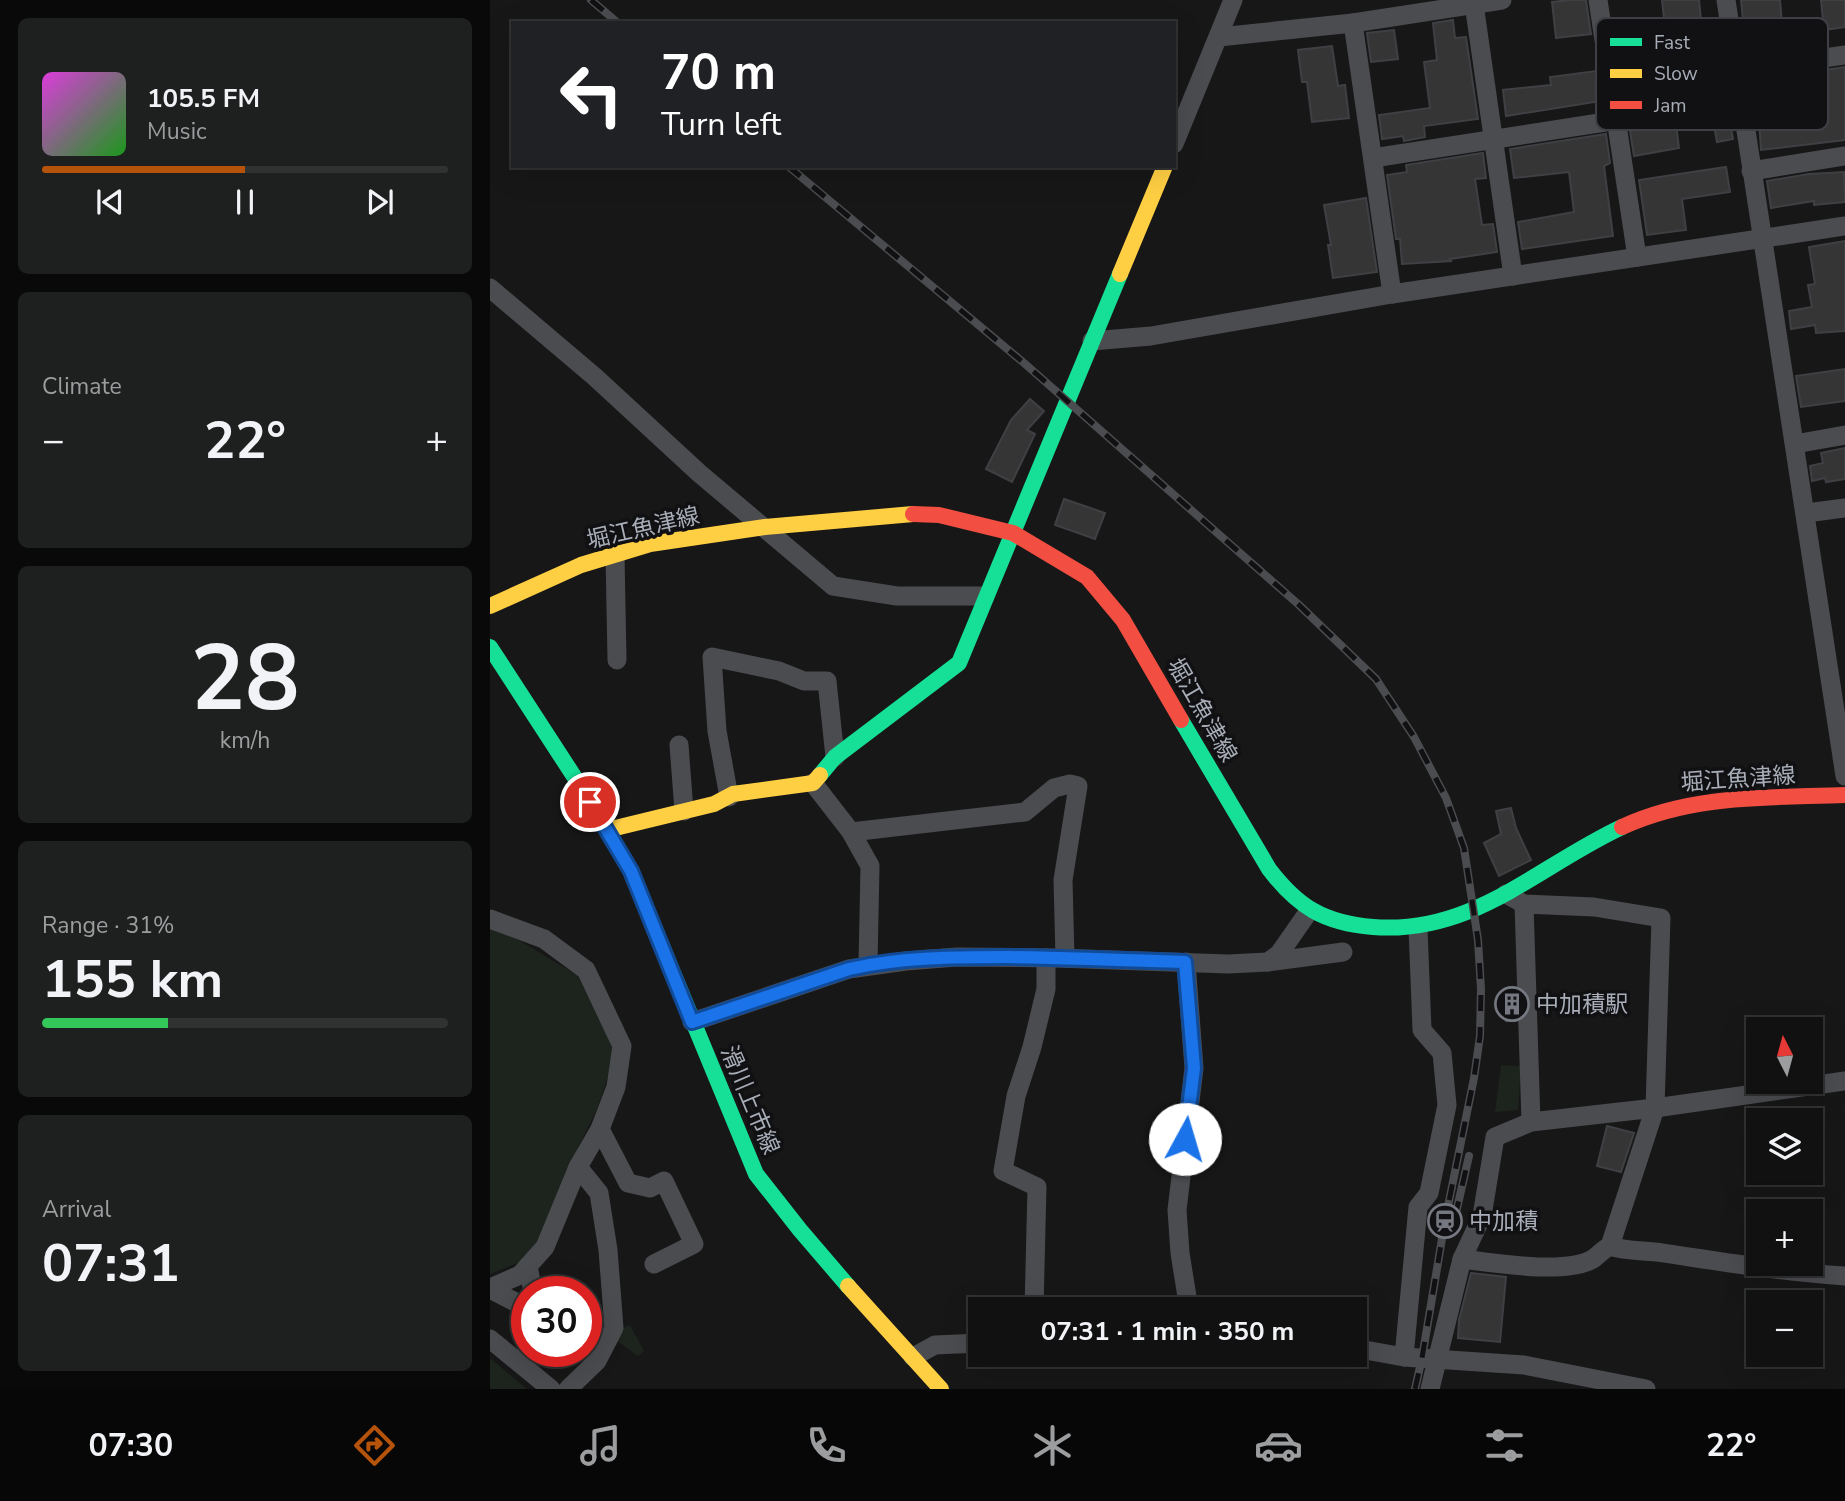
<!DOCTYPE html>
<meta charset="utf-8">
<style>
:root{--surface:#111;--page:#1e1f1f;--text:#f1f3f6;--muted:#9c9d9f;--line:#303131;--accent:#b45309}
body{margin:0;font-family:"Nunito Sans","Noto Sans JP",sans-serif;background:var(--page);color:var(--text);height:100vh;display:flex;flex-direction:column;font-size:26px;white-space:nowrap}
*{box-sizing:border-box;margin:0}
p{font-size:23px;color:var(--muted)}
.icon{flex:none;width:38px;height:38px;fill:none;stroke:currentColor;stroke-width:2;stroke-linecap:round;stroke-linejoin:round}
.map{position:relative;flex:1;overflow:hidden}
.panel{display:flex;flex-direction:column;gap:18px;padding:18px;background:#090909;width:490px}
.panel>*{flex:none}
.hud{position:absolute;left:21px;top:21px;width:665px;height:147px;border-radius:0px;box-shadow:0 7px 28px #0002,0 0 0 2px var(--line);background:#202124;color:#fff;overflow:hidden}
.needle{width:46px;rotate:354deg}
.buttons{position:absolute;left:1256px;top:1017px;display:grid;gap:14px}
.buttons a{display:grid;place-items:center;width:77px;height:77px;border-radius:0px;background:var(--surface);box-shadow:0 7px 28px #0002,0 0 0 2px var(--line);font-size:35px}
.speed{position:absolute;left:21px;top:1276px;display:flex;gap:14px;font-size:35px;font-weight:700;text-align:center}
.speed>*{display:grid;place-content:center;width:91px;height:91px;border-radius:50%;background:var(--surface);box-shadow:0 7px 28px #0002,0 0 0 2px var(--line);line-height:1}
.speed .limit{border:10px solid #d22;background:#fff;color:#111}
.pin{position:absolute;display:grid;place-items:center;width:60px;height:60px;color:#fff;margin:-30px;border:4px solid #fff;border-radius:50%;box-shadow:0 2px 7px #0007}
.me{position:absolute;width:77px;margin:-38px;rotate:6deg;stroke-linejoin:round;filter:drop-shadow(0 0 5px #0008)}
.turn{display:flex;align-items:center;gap:24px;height:147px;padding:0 35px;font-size:32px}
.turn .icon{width:91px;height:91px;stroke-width:2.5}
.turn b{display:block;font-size:49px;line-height:60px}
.big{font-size:52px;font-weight:700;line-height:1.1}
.panel .card{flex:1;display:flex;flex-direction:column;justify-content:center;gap:10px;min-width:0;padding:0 24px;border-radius:10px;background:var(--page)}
.panel .dial{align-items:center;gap:0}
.dial b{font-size:91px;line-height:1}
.song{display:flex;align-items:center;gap:21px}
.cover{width:84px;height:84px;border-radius:10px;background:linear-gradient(135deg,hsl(300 70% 55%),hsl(120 70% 35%))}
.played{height:7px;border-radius:4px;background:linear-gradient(90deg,var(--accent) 50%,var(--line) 50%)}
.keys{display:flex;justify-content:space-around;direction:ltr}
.heat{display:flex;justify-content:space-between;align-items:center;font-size:38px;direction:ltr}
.charge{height:10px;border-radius:5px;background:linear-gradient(90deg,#34c759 31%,var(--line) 0)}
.trip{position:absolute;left:478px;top:1297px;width:399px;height:70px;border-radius:0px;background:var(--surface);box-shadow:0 7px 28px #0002,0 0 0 2px var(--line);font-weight:700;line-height:70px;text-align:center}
.menu{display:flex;height:112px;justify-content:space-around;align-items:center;background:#070707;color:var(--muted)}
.menu .icon{width:49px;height:49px}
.menu .on{color:var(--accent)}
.menu b{font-size:32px;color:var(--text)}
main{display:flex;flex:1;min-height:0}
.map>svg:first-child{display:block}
</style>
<main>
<section class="panel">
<div class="card">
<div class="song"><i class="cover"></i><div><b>105.5 FM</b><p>Music</p></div></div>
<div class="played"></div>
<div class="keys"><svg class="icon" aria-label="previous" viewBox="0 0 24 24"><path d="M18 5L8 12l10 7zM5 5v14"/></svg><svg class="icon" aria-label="pause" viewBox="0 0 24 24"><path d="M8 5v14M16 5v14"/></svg><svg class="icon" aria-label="next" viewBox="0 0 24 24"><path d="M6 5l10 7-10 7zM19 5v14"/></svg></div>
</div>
<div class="card"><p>Climate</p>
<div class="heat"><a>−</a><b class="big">22°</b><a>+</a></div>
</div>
<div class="card dial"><b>28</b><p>km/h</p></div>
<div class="card"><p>Range · 31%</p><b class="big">155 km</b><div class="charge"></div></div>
<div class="card"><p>Arrival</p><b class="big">07:31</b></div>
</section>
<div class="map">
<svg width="1355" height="1389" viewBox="0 0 1355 1389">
<rect width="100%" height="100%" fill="#171717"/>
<g fill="#1d241e">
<path d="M 0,927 L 10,929 L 87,975 L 118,1037 L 125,1056 L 107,1109 L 80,1164 L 52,1236 L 35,1260 L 0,1274 Z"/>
<path d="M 1011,1065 L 1031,1066 L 1028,1110 L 1005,1112 Z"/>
<path d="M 140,1325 L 154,1351 L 148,1356 L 126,1340 L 130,1329 Z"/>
<path d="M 0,1358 L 37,1389 L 0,1389 Z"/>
</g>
<g fill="#353536" stroke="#3f4043" stroke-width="2">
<path d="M 1080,0 L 1096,0 L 1101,34 L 1066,38 L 1062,2 Z"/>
<path d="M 1172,0 L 1209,0 L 1213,40 L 1229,37 L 1231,53 L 1221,54 L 1225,93 L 1184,98 L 1183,91 L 1135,97 L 1127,44 L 1145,42 L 1144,30 L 1175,27 Z"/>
<path d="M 1251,0 L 1290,0 L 1293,37 L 1255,41 Z"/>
<path d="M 1331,0 L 1355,0 L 1355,27 L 1334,30 Z"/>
<path d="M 963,20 L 965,38 L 976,37 L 988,119 L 934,126 L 935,137 L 914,141 L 913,136 L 892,139 L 889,115 L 940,108 L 934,62 L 947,60 L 943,23 Z"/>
<path d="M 904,30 L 908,59 L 881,62 L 877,33 Z"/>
<path d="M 842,46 L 848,86 L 855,85 L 859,118 L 822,122 L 817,82 L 812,82 L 808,50 Z"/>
<path d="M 1355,67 L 1355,140 L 1271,150 L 1269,119 L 1275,118 L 1268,80 Z"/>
<path d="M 1106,71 L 1111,101 L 1016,116 L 1013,90 L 1061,85 L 1060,77 Z"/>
<path d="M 1240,122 L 1243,139 L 1227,142 L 1224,125 Z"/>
<path d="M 1186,124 L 1189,148 L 1144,156 L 1140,131 Z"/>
<path d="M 1116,134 L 1120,163 L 1114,166 L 1123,236 L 1032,249 L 1028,222 L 1084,212 L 1079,172 L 1024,178 L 1020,149 Z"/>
<path d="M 993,153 L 996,178 L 985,179 L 992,225 L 1003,224 L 1007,252 L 960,259 L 961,261 L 912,264 L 910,239 L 906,239 L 897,175 L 917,172 L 916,165 Z"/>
<path d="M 1236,167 L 1240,192 L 1192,199 L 1196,230 L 1157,235 L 1149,180 Z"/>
<path d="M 1354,172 L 1355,202 L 1324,205 L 1324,201 L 1281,208 L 1277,181 L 1319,174 Z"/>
<path d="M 876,198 L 887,272 L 843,278 L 838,245 L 841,245 L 834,205 Z"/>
<path d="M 1355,241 L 1355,331 L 1326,333 L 1325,325 L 1301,329 L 1299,311 L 1322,307 L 1318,285 L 1325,284 L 1319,247 Z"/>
<path d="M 1355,369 L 1355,401 L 1311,407 L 1306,376 Z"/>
<path d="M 540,399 L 554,411 L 537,430 L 545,434 L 522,482 L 496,469 L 521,420 Z"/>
<path d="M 1355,448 L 1355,479 L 1336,482 L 1335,478 L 1322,481 L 1320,466 L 1333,463 L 1331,453 Z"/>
<path d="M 574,499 L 615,513 L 605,539 L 565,525 Z"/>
<path d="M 1021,808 L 1026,828 L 1041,860 L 1009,876 L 994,843 L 1011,834 L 1006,811 Z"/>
<path d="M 1015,990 L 1025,990 L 1026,1021 L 1016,1021 L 1016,1011 L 1011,1011 L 1011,997 L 1015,997 Z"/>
<path d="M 1117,1126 L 1144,1133 L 1131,1172 L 1107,1166 Z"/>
<path d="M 981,1273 L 1016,1277 L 1010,1342 L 968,1338 L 969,1320 Z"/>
</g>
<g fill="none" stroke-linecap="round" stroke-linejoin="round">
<g stroke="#4b4c50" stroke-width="19">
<path d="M 1108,0 L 1147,257"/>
<path d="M 1236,0 L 1355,776"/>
<path d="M 984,4 L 1023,276"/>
<path d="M 863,23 L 902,294"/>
<path d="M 729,37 L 863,23 L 1012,0"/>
<path d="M 1246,71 L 1355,55"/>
<path d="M 684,144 L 743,0"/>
<path d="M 883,158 L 1251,101"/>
<path d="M 1261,171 L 1355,156"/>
<path d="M 0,288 L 105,377 L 209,473 L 343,586 L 407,596 L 495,596"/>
<path d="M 602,341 L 661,336 L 902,294 L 1355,226"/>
<path d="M 1305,444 L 1355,435"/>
<path d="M 1316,513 L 1355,508"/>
<path d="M 125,555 L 127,660"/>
<path d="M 189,745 L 194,811"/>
<path d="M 323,783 L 361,832 L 380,866 L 378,964"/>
<path d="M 239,797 L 227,731 L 222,657 L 289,671 L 314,681 L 337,681 L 345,757"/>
<path d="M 361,832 L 535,812 L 564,788 L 580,784 L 588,786 L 573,880 L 575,958"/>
<path d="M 1016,894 L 1034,904 L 1104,907 L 1171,918 L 1165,1108 L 1120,1246"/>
<path d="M 1034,904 L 1041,1122"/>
<path d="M 0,919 L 54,939 L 96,970 L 132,1046 L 126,1087 L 110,1129"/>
<path d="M 696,962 L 704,1068 L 687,1210 L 690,1253 L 699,1309"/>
<path d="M 778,962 L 853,952"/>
<path d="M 202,1022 L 359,969 L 416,961 L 467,957 L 566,958 L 738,964 L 778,962 L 789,954 L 819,911"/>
<path d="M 88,1167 L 110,1129 L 138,1183 L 160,1188 L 174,1181 L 204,1244 L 164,1264"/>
<path d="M 972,1259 C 1004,1263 1076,1275 1103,1259 C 1109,1255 1112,1250 1120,1246 C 1138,1252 1155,1250 1173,1253 C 1234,1262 1294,1272 1355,1276"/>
<path d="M 38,1266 L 43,1292"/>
<path d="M 0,1288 L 30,1275 L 55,1247 L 88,1167 L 109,1193 L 118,1250 L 124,1328 L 107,1361 L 78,1389"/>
<path d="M 0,1289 L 37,1308"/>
<path d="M 544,1309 L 547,1187 L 513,1171 L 526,1096 L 542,1047 L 556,989 L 556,958"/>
<path d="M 0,1339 L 61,1389"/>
<path d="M 864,1348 L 914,1357 L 1034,1365 L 1156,1389"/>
<path d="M 423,1357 L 445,1345 L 490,1343"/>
<path d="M 914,1357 L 928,1207 L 939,1193 L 957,1105 L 952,1053 L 932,1030 L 928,928"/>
<path d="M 940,1389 L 972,1259 L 992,1216 L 1005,1137 L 1041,1122 L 1165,1108 L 1355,1081"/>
</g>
<g stroke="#16e098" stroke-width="16">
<path d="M 0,647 L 100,801 L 141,871 L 266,1174 L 310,1230 L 358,1286"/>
<path d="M 691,720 L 779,869 C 808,907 834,923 883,927 C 983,935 1048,866 1132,827"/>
<path d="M 330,775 L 345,757 L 469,663 L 630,274"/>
</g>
<g stroke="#ffcf43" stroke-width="16">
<path d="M 630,274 L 675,166"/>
<path d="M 0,606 L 91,565 L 160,544 L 275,527 L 423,514"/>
<path d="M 117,830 L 224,804 L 243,794 L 323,783 L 330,775"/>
<path d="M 358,1286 L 451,1389"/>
</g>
<g stroke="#f24e42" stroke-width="16">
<path d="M 423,514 L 449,515 L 523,533 L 597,577 L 633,620 L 691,720"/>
<path d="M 1132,827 C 1203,794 1279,798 1355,795"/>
</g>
<g stroke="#4b4c4f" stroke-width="8">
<g id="rail">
<path d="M 101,0 L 128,23"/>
<path d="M 298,166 L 534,363 L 808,604 L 886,679 L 924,737 L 956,798 L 974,848 L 988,940 L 991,989 L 990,1036 L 984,1078 L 955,1221 L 932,1358 L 925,1389"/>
<path d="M 965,1217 L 979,1156"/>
</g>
</g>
<use href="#rail" stroke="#111113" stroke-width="5" stroke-dasharray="16" stroke-linecap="butt"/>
</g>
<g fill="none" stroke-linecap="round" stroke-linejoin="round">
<g stroke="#114b97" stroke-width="18">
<path id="route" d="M 100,802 L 141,871 L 202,1022 L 359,969 C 411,957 466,957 519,957 C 578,958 637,960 695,962 L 704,1068 L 695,1139"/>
</g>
<use href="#route" stroke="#1a73e8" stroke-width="12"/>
</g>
<defs>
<g id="building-ring" transform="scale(1.75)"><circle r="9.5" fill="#111113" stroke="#757880" stroke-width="1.5"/><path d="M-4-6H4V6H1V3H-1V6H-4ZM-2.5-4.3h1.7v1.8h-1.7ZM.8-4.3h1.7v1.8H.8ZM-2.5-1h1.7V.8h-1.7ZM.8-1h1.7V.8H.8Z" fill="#757880"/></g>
<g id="station-ring" transform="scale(1.75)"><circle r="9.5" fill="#111113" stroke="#757880" stroke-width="1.5"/><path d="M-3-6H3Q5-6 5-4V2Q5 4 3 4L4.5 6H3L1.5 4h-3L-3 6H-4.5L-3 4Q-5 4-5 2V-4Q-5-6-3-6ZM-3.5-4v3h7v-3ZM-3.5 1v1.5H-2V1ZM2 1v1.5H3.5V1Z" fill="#757880"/></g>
</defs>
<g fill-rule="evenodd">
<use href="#building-ring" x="1022" y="1004"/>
<use href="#station-ring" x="955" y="1221"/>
</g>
<g text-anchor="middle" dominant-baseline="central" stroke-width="7" stroke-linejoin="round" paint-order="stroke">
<g font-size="23" fill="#a8adb8" stroke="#111113">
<text transform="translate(153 528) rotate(-13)">堀江魚津線</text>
<text transform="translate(712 710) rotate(60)">堀江魚津線</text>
<text transform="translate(1248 779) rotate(-4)">堀江魚津線</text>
<text transform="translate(260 1100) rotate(67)">滑川上市線</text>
</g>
<g font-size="23" fill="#a8adb8" stroke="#111113" text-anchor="start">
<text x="1046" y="1004">中加積駅</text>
<text x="979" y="1221">中加積</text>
</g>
</g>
<rect x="1106" y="18" width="232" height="112" rx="10" fill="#111113" stroke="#3e4045" stroke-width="2"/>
<rect x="1120" y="38" width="32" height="8" fill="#16e098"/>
<rect x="1120" y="69" width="32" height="9" fill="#ffcf43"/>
<rect x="1120" y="101" width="32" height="8" fill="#f24e42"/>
<g font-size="19" fill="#a8adb8">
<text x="1164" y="49">Fast</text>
<text x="1164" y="80">Slow</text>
<text x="1164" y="112">Jam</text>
</g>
</svg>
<div class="buttons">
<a><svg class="needle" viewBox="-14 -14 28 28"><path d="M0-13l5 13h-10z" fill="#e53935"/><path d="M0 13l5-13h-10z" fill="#9c9d9f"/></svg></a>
<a><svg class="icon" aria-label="layers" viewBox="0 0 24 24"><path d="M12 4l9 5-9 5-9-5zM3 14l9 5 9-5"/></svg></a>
<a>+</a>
<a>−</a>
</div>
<div class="speed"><div class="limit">30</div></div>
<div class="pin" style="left:100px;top:802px;background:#d93025"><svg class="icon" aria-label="arrive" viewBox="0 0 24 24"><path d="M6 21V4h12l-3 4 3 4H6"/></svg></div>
<svg class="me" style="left:695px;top:1139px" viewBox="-20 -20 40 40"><circle r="19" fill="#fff"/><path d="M0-13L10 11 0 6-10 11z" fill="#1a73e8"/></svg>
<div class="trip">07:31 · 1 min · 350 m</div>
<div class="hud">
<div class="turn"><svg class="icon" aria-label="left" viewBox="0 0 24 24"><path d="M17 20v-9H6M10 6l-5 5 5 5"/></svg><div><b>70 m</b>Turn left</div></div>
</div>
</div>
</main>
<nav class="menu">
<b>07:30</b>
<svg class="icon on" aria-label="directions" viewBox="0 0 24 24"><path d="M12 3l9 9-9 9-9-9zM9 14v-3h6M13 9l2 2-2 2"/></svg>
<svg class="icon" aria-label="music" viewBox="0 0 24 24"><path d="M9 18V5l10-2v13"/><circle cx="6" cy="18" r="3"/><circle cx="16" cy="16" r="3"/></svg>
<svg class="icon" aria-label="phone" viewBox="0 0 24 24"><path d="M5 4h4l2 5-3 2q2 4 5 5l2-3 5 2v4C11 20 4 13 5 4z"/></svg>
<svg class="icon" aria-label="climate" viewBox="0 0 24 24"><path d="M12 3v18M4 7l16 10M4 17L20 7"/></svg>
<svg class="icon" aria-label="car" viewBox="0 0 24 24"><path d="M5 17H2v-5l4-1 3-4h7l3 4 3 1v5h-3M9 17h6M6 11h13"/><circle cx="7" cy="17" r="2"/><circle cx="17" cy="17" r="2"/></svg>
<svg class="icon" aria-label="filters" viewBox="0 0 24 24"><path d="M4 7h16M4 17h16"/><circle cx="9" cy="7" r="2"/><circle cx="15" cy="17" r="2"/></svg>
<b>22°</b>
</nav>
